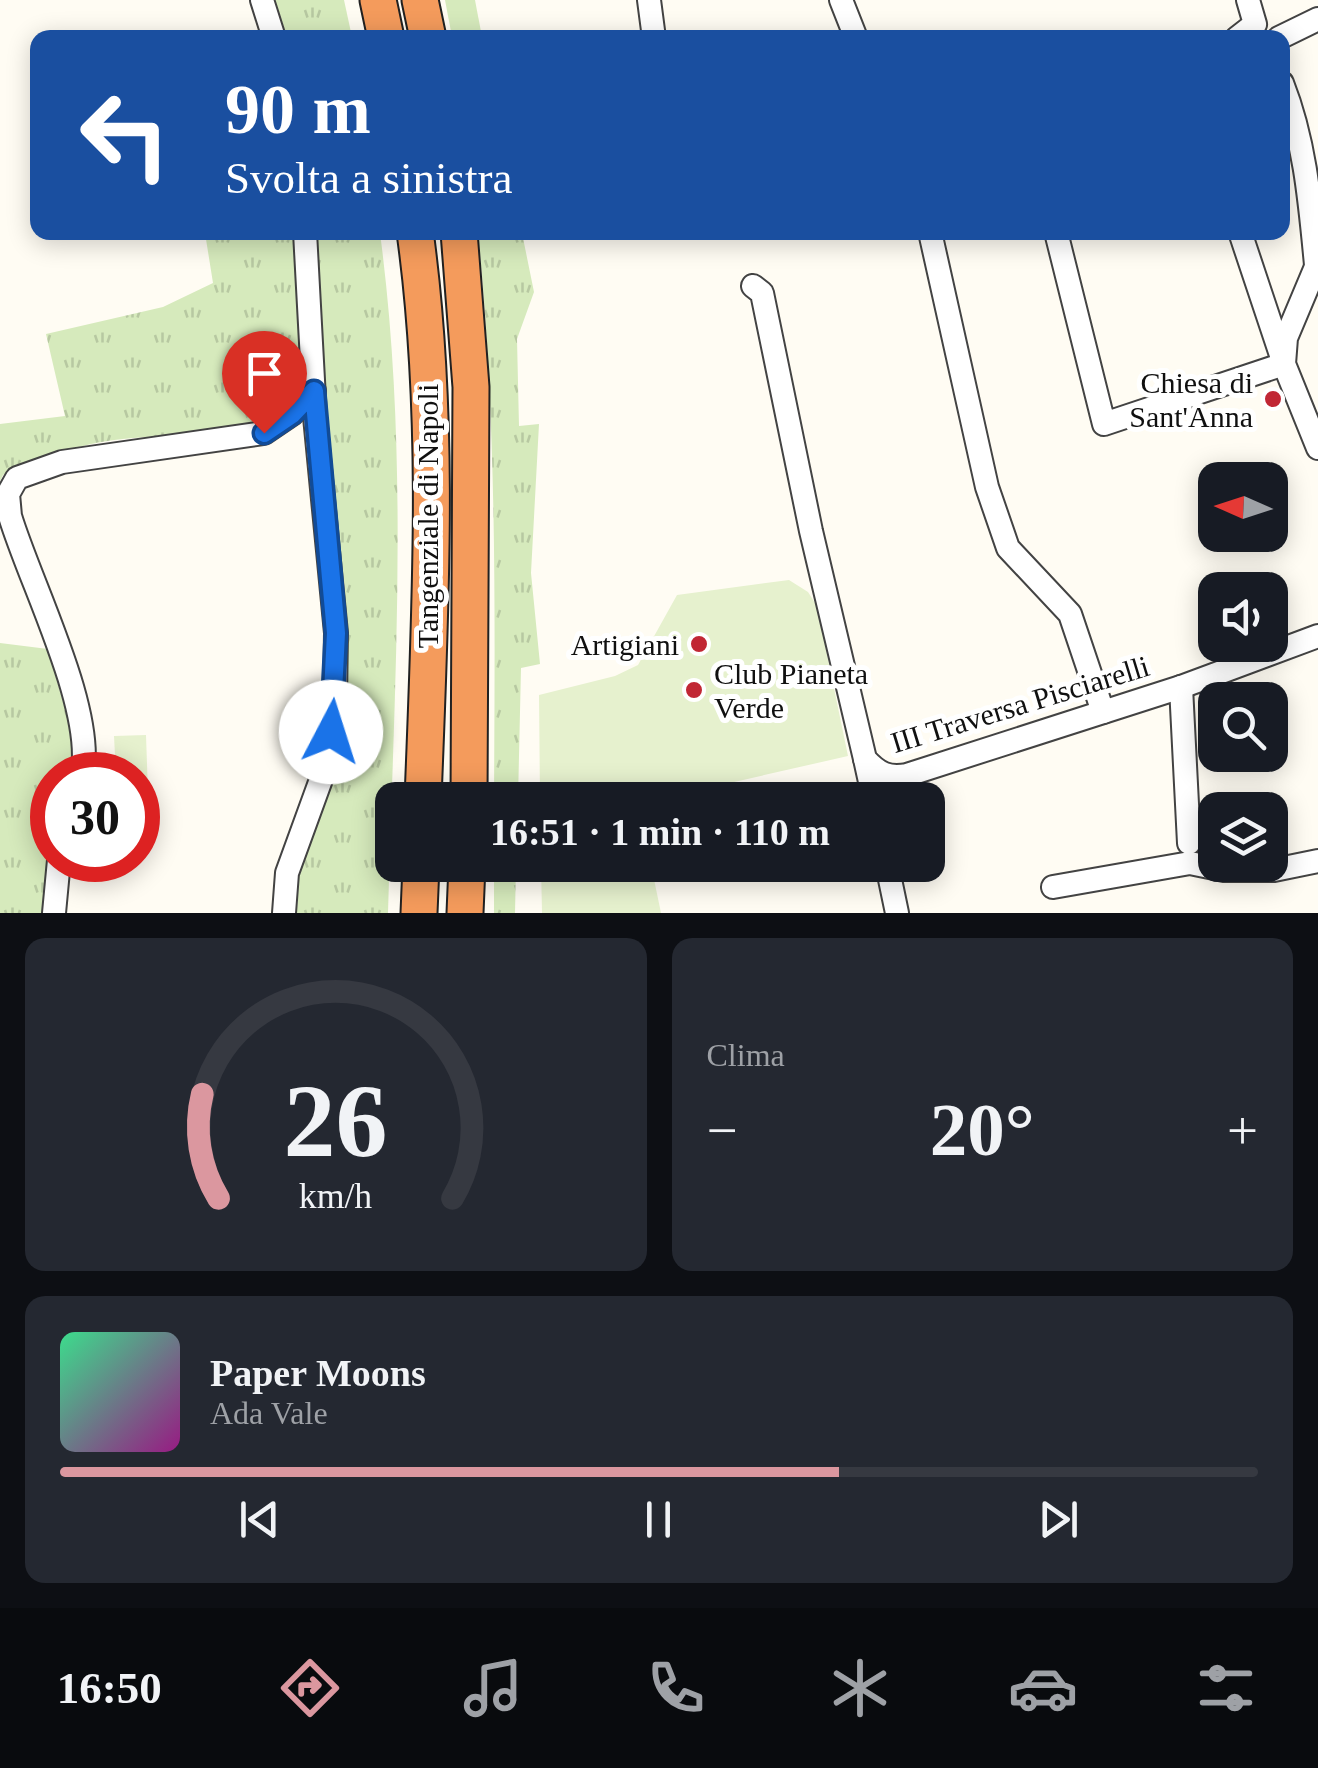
<!DOCTYPE html>
<html lang="it">
<meta charset="utf-8">
<style>
:root{--surface:#171b24;--page:#242831;--text:#f1f3f6;--muted:#9ea1a6;--line:#363941;--accent:#db979f}
body{margin:0;font-family:Georgia,serif;background:var(--page);color:var(--text);height:100vh;display:flex;flex-direction:column;font-size:38px;white-space:nowrap}
*{box-sizing:border-box;margin:0}
p{font-size:32px;color:var(--muted)}
.icon{flex:none;width:55px;height:55px;fill:none;stroke:currentColor;stroke-width:2;stroke-linecap:round;stroke-linejoin:round}
.map{position:relative;height:913px;overflow:hidden}
.panel{display:flex;flex-direction:column;gap:25px;padding:25px;background:#0d0f14;flex:1}
.panel>*{flex:none}
.guide{position:absolute;left:30px;top:30px;width:1260px;height:210px;border-radius:20px;box-shadow:0 5px 25px #0003;background:#1a4fa0;color:#fff;overflow:hidden}
.needle{width:65px;rotate:273deg}
.controls{position:absolute;left:1198px;top:462px;display:grid;gap:20px}
.controls a{display:grid;place-items:center;width:90px;height:90px;border-radius:20px;background:var(--surface);box-shadow:0 5px 25px #0003;font-size:50px}
.speed{position:absolute;left:30px;top:752px;display:flex;gap:20px;font-size:50px;font-weight:700;text-align:center}
.speed>*{display:grid;place-content:center;width:130px;height:130px;border-radius:50%;background:var(--surface);box-shadow:0 5px 25px #0003;line-height:1}
.speed .limit{border:15px solid #d22;background:#fff;color:#111}
.pin{position:absolute;display:grid;place-items:center;width:85px;height:85px;color:#fff;margin:-102px -42px;border-radius:50% 50% 50% 0;rotate:-45deg;box-shadow:0 0 10px #0007}
.pin .icon{rotate:45deg}
.me{position:absolute;width:110px;margin:-55px;rotate:5deg;stroke-linejoin:round;filter:drop-shadow(0 0 8px #0008)}
.turn{display:flex;align-items:center;gap:35px;height:210px;padding:0 30px;font-size:45px}
.turn .icon{width:130px;height:130px;stroke-width:2.5}
.turn b{display:block;font-size:70px;line-height:85px}
.big{font-size:75px;font-weight:600;line-height:1.1}
.panel .widget{flex:1;display:flex;flex-direction:column;justify-content:center;gap:15px;min-width:0;padding:0 35px;border-radius:20px;background:var(--page)}
.panel .dial{align-items:center;gap:0}
.dial svg{height:260px;overflow:visible;fill:none;stroke:var(--line);stroke-width:7;stroke-linecap:round;text-anchor:middle}
.dial text{fill:var(--text);stroke:none}
.song{display:flex;align-items:center;gap:30px}
.cover{width:120px;height:120px;border-radius:15px;background:linear-gradient(135deg,hsl(150 70% 55%),hsl(310 70% 35%))}
.played{height:10px;border-radius:5px;background:linear-gradient(90deg,var(--accent) 65%,var(--line) 65%)}
.keys{display:flex;justify-content:space-around;direction:ltr}
.heat{display:flex;justify-content:space-between;align-items:center;font-size:55px;direction:ltr}
.panel .tiles{flex:1;display:grid;gap:25px;grid-template-columns:1fr 1fr}
.widget:last-child{grid-column:span 2}
.trip{position:absolute;left:375px;top:782px;width:570px;height:100px;border-radius:20px;background:var(--surface);box-shadow:0 5px 25px #0003;font-weight:600;line-height:100px;text-align:center}
.tab-bar{display:flex;height:160px;justify-content:space-around;align-items:center;background:#090b0e;color:var(--muted)}
.tab-bar .icon{width:70px;height:70px}
.tab-bar .active{color:var(--accent)}
.tab-bar b{font-size:45px;color:var(--text)}
.map>svg:first-child{display:block}
</style>
<div class="map">
<svg width="1318" height="913" viewBox="0 0 1318 913">
<defs>
<pattern id="grass-tufts" width="24" height="20" patternUnits="userSpaceOnUse" patternTransform="scale(2.5)"><rect width="24" height="20" fill="#d6eabc"/><path d="M3 7l-1-3M5 7V3M7 7l1-3M15 17l-1-3M17 17v-4M19 17l1-3" fill="none" stroke="#b7c8a1"/></pattern>
</defs>
<rect width="100%" height="100%" fill="#fffcf3"/>
<g fill="url(#grass-tufts)">
<path d="M 275,0 L 344,0 L 352,37 L 287,37 Z"/>
<path d="M 445,0 L 475,0 L 482,37 L 452,37 Z"/>
<path d="M 205,233 L 293,233 L 301,363 L 294,400 C 232,446 162,429 91,444 C 62,450 31,465 3,475 L 0,481 L 0,424 L 65,416 L 46,334 L 163,307 L 213,283 Z"/>
<path d="M 314,233 L 380,233 C 410,458 394,686 388,913 L 297,913 L 297,909 L 300,864 L 343,706 L 345,590 L 328,440 Z"/>
<path d="M 478,233 L 522,233 L 534,292 L 517,339 L 519,426 L 539,424 L 531,573 L 540,664 L 521,668 L 518,800 L 494,800 C 495,611 497,421 478,233 Z"/>
<path d="M 0,643 L 48,649 L 75,744 L 73,775 L 52,775 L 52,817 L 34,838 L 47,855 L 45,913 L 0,913 Z"/>
<path d="M 494,865 L 516,865 L 515,913 L 494,913 Z"/>
</g>
<g fill="#e6f1ce">
<path d="M 789,580 L 808,592 L 817,606 L 848,756 L 655,800 L 540,800 L 539,695 L 615,676 L 638,665 L 677,595 Z"/>
<path d="M 146,735 L 148,793 L 138,794 L 138,775 L 116,775 L 114,736 Z"/>
<path d="M 541,865 L 651,865 L 661,913 L 542,913 Z"/>
</g>
<g fill="none" stroke-linecap="round" stroke-linejoin="round">
<g stroke="#434343" stroke-width="26">
<g id="minor">
<path d="M 262,0 L 274,38"/>
<path d="M 649,0 L 654,38"/>
<path d="M 841,0 L 856,38"/>
<path d="M 1237,38 L 1255,24 L 1248,0"/>
<path d="M 1279,38 L 1318,19"/>
<path d="M 1282,83 C 1305,141 1310,202 1316,265"/>
<path d="M 930,232 L 987,487 L 1008,548 L 1070,614 L 1103,712"/>
<path d="M 1056,232 L 1104,424 L 1284,364 L 1240,232"/>
<path d="M 1318,262 L 1286,338 L 1284,364 L 1318,448"/>
<path d="M 753,286 L 762,293 L 811,531 L 865,759 C 879,774 888,778 907,775 L 1181,687 L 1318,636"/>
<path d="M 1181,687 L 1189,843"/>
<path d="M 865,759 L 874,800"/>
<path d="M 82,775 C 96,710 30,583 10,516 L 8,494 L 17,478 L 62,462 L 264,433 L 292,414 L 314,391"/>
<path d="M 887,865 L 897,913"/>
<path d="M 1053,887 L 1190,863 L 1224,870 L 1274,870 L 1318,861"/>
<path d="M 54,913 L 59,860"/>
<path d="M 284,913 L 287,873 L 327,763 L 335,701 L 336,633 L 315,417 L 305,232"/>
</g>
</g>
<g stroke="#212121" stroke-width="39">
<g id="highway">
<path d="M 378,0 L 386,38"/>
<path d="M 420,0 L 428,38"/>
<path d="M 415,232 C 441,419 430,613 423,800"/>
<path d="M 459,232 L 471,387 L 469,800"/>
<path d="M 419,913 L 421,865"/>
<path d="M 465,913 L 467,865"/>
</g>
</g>
<use href="#minor" stroke="#fff" stroke-width="22"/>
<use href="#highway" stroke="#f49b5c" stroke-width="35"/>
</g>
<g fill="none" stroke-linecap="round" stroke-linejoin="round">
<g stroke="#114b97" stroke-width="25">
<path id="route" d="M 264,433 L 292,414 L 314,391 L 336,633 L 331,732"/>
</g>
<use href="#route" stroke="#1a73e8" stroke-width="18"/>
</g>
<g fill="#c12734" stroke="#fff" stroke-width="4">
<circle cx="1273" cy="399" r="10"/>
<circle cx="699" cy="644" r="10"/>
<circle cx="694" cy="690" r="10"/>
</g>
<g text-anchor="middle" dominant-baseline="central" stroke-width="10" stroke-linejoin="round" paint-order="stroke">
<g font-size="30" fill="#101010" stroke="#fff" text-anchor="end">
<text x="1253" y="382">Chiesa di<tspan x="1253" dy="34">Sant'Anna</tspan></text>
<text x="679" y="644">Artigiani</text>
<text x="714" y="673" text-anchor="start">Club Pianeta<tspan x="714" dy="34">Verde</tspan></text>
</g>
<g font-size="30" fill="#101010" stroke="#fff">
<text transform="translate(427 516) rotate(-90)">Tangenziale di Napoli</text>
<text transform="translate(1020 704) rotate(-17)">III Traversa Pisciarelli</text>
</g>
</g>
</svg>
<div class="controls">
<a><svg class="needle" viewBox="-14 -14 28 28"><path d="M0-13l5 13h-10z" fill="#e53935"/><path d="M0 13l5-13h-10z" fill="#9ea1a6"/></svg></a>
<a><svg class="icon" aria-label="sound" viewBox="0 0 24 24"><path d="M4 9h4l5-4v14l-5-4H4zM17 9q2 3 0 6"/></svg></a>
<a><svg class="icon" aria-label="search" viewBox="0 0 24 24"><circle cx="10" cy="10" r="6"/><path d="M15 15l6 6"/></svg></a>
<a><svg class="icon" aria-label="layers" viewBox="0 0 24 24"><path d="M12 4l9 5-9 5-9-5zM3 14l9 5 9-5"/></svg></a>
</div>
<div class="speed"><div class="limit">30</div></div>
<div class="pin" style="left:264px;top:433px;background:#d93025"><svg class="icon" aria-label="arrive" viewBox="0 0 24 24"><path d="M6 21V4h12l-3 4 3 4H6"/></svg></div>
<svg class="me" style="left:331px;top:732px" viewBox="-20 -20 40 40"><circle r="19" fill="#fff"/><path d="M0-13L10 11 0 6-10 11z" fill="#1a73e8"/></svg>
<div class="trip">16:51 · 1 min · 110 m</div>
<div class="guide">
<div class="turn"><svg class="icon" aria-label="left" viewBox="0 0 24 24"><path d="M17 20v-9H6M10 6l-5 5 5 5"/></svg><div><b>90 m</b>Svolta a sinistra</div></div>
</div>
</div>
<section class="panel">
<div class="tiles">
<div class="widget dial"><svg viewBox="0 0 100 80">
<path d="M14 69A42 42 0 1 1 86 69"/>
<path d="M14 69A42 42 0 0 1 9 37" stroke="#db979f"/>
<text x="50" y="56" font-size="32" font-weight="700">26</text>
<text x="50" y="72" font-size="11">km/h</text>
</svg></div>
<div class="widget"><p>Clima</p>
<div class="heat"><a>−</a><b class="big">20°</b><a>+</a></div>
</div>
<div class="widget">
<div class="song"><i class="cover"></i><div><b>Paper Moons</b><p>Ada Vale</p></div></div>
<div class="played"></div>
<div class="keys"><svg class="icon" aria-label="previous" viewBox="0 0 24 24"><path d="M18 5L8 12l10 7zM5 5v14"/></svg><svg class="icon" aria-label="pause" viewBox="0 0 24 24"><path d="M8 5v14M16 5v14"/></svg><svg class="icon" aria-label="next" viewBox="0 0 24 24"><path d="M6 5l10 7-10 7zM19 5v14"/></svg></div>
</div>
</div>
</section>
<nav class="tab-bar">
<b>16:50</b>
<svg class="icon active" aria-label="directions" viewBox="0 0 24 24"><path d="M12 3l9 9-9 9-9-9zM9 14v-3h6M13 9l2 2-2 2"/></svg>
<svg class="icon" aria-label="music" viewBox="0 0 24 24"><path d="M9 18V5l10-2v13"/><circle cx="6" cy="18" r="3"/><circle cx="16" cy="16" r="3"/></svg>
<svg class="icon" aria-label="phone" viewBox="0 0 24 24"><path d="M5 4h4l2 5-3 2q2 4 5 5l2-3 5 2v4C11 20 4 13 5 4z"/></svg>
<svg class="icon" aria-label="climate" viewBox="0 0 24 24"><path d="M12 3v18M4 7l16 10M4 17L20 7"/></svg>
<svg class="icon" aria-label="car" viewBox="0 0 24 24"><path d="M5 17H2v-5l4-1 3-4h7l3 4 3 1v5h-3M9 17h6M6 11h13"/><circle cx="7" cy="17" r="2"/><circle cx="17" cy="17" r="2"/></svg>
<svg class="icon" aria-label="filters" viewBox="0 0 24 24"><path d="M4 7h16M4 17h16"/><circle cx="9" cy="7" r="2"/><circle cx="15" cy="17" r="2"/></svg>
</nav>
